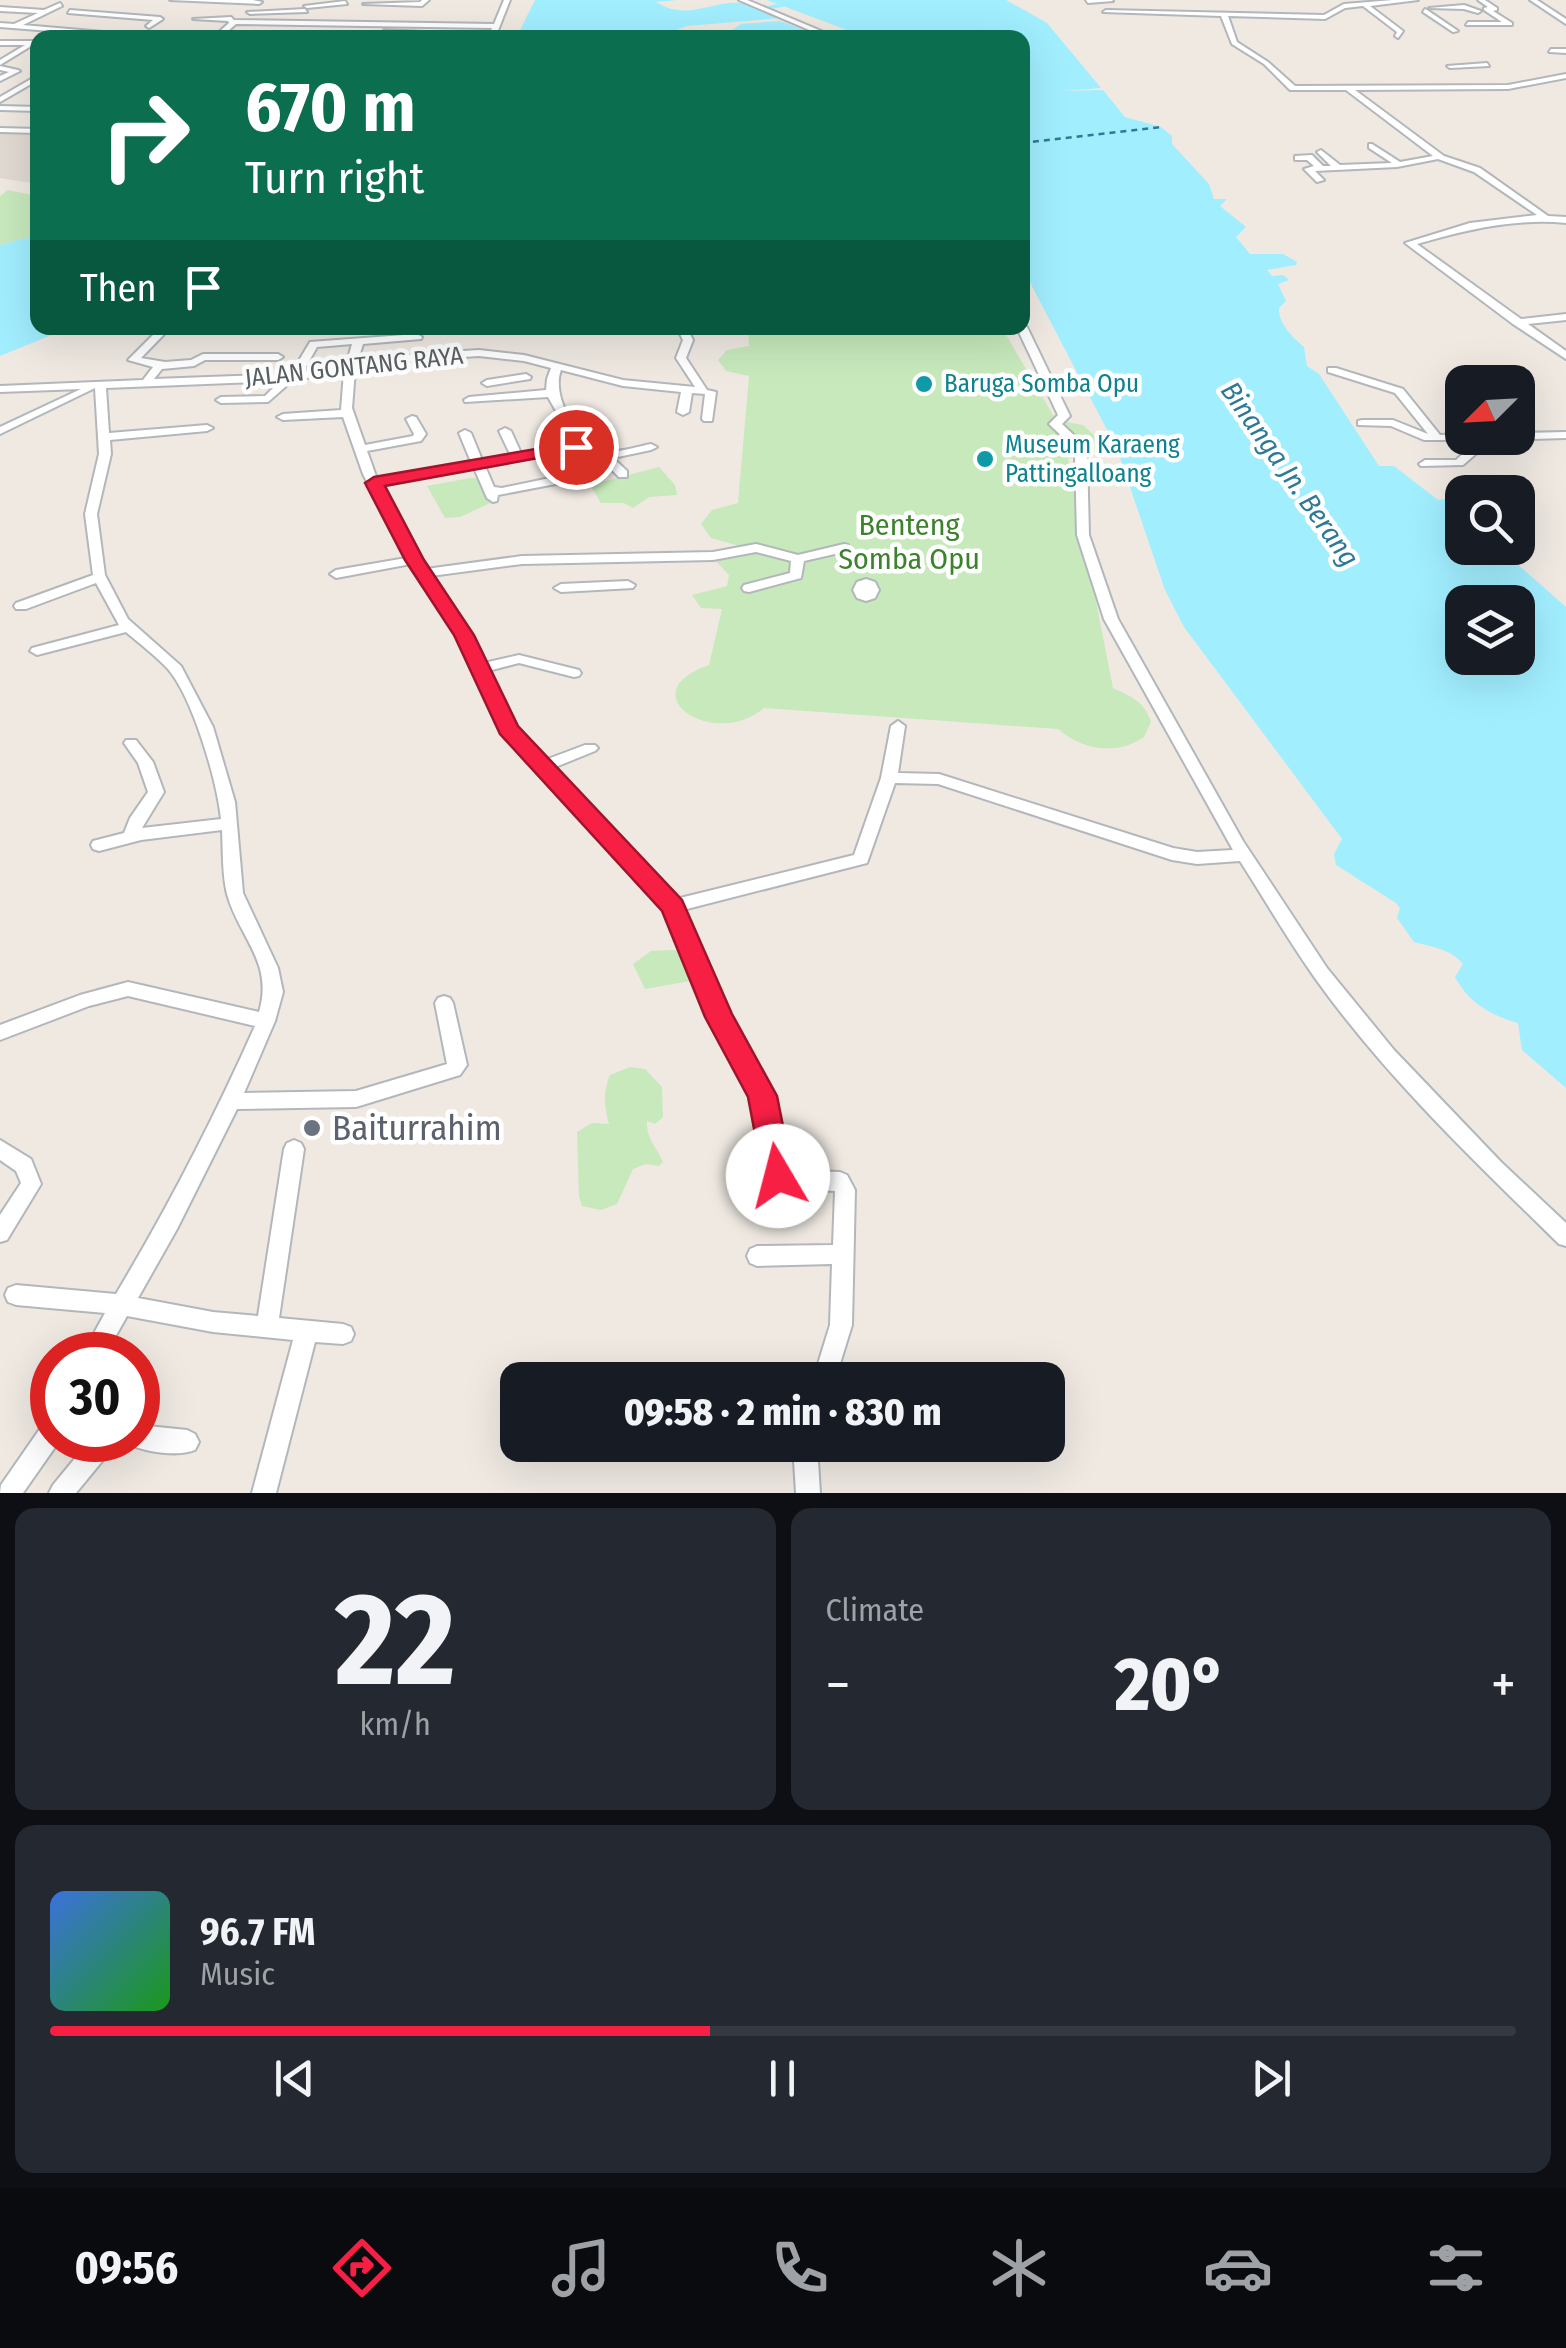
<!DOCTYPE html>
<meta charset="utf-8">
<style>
:root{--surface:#171b24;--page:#242831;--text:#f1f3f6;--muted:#9ea1a6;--line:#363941;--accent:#f81f44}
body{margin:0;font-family:"Fira Sans Condensed",sans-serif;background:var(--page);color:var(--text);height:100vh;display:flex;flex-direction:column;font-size:38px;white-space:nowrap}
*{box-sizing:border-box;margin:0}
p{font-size:32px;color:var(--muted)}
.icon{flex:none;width:55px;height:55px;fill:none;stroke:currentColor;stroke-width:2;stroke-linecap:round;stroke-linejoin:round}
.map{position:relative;height:1493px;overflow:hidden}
.side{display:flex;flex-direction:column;gap:15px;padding:15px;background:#0d0f14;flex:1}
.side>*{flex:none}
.guide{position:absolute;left:30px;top:30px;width:1000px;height:305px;border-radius:20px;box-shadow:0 10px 40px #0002;background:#0b6e4f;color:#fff;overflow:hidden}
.needle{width:65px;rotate:246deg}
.fabs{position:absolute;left:1445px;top:365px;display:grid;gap:20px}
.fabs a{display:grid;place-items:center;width:90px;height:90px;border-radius:20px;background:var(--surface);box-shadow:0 10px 40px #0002;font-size:50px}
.speed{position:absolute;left:30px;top:1332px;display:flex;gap:20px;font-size:50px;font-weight:700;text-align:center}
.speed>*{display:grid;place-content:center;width:130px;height:130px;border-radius:50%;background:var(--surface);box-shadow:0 10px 40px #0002;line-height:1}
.speed .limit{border:15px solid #d22;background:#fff;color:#111}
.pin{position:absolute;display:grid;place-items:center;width:85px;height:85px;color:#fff;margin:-42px;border:5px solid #fff;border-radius:50%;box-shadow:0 2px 10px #0007}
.me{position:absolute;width:110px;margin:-55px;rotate:352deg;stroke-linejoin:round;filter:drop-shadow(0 0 8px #0008)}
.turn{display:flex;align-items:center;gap:35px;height:210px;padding:0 50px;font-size:45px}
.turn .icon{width:130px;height:130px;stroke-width:2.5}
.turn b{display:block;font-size:70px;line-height:85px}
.then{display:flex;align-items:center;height:95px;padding:0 50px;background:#0003;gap:20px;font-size:38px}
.big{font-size:75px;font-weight:800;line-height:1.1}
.side .card{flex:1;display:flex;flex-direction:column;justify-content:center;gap:15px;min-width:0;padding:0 35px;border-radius:20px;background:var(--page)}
.side .dial{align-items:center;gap:0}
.dial b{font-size:130px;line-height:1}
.song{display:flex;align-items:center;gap:30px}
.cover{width:120px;height:120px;border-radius:15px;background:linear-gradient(135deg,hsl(220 70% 55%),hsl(120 70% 35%))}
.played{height:10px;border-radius:5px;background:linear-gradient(90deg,var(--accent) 45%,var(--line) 45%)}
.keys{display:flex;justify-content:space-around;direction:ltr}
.heat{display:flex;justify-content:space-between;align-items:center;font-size:55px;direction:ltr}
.side .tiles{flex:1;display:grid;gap:15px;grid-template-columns:1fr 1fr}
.card:last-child{grid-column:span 2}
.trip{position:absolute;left:500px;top:1362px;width:565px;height:100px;border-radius:20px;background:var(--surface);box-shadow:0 10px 40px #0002;font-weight:800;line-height:100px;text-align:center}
.menu{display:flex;height:160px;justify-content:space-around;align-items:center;background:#090b0e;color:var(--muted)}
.menu .icon{width:70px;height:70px}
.menu .current{color:var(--accent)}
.menu b{font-size:45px;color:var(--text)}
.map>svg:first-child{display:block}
</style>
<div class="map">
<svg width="1566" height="1493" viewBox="0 0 1566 1493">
<rect width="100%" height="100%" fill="#efe9e2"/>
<path fill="#e1dad3" d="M 0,131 L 37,132 L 37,184 L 0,178 Z"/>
<g fill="#c7e9bc">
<path d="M 8,190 L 37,196 L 37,235 L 0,245 L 0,196 Z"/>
<path d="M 748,328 L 1002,328 L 1056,420 L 1083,425 L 1100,441 L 1096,451 L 1068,459 L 1113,688 C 1131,696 1145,702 1151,722 L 1144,737 C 1117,756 1082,750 1058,729 L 764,708 C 713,751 628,693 709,665 L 722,609 L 701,608 L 692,595 L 727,586 L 729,575 L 712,557 L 734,553 L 736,545 L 711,538 L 701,524 L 712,510 L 738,503 L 749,376 L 726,371 L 718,360 L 727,350 L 749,346 Z"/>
<path d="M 659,467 L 675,485 L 677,495 L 649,497 L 633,508 L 624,503 L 601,503 L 590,485 Z"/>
<path d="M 470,478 L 480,478 L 497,500 L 460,517 L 445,518 L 427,486 Z"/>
<path d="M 671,950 L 683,951 L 696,980 L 645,989 L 633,964 L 651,951 Z"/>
<path d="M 630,1067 L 645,1069 L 662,1087 L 663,1117 L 655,1124 L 647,1121 C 646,1139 657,1147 663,1162 L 659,1166 L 646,1164 L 633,1169 L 617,1204 L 601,1210 L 582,1206 L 579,1196 L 577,1132 L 592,1123 L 609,1124 C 604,1108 603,1091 610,1075 Z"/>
</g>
<g fill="#a1eeff" fill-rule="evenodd">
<path d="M 535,0 L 677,0 L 656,2 C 688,22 710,0 742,3 C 754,4 769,13 780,18 L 687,26 L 674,31 L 681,37 L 516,38 Z"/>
<path d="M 767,0 L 1006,0 L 1047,23 L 1101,88 L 1062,91 L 1103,90 L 1125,117 L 1161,127 L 1172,136 L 1172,144 L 1209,184 L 1214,199 L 1227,199 L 1220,206 L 1246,227 L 1236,237 L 1250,254 L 1283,254 L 1297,262 L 1296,265 L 1267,270 L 1272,276 L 1283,275 L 1289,280 L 1278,284 L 1286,301 L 1279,308 C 1278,323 1293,338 1304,347 L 1307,366 L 1319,374 L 1379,466 L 1394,466 L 1438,500 L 1447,499 L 1462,514 L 1462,548 L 1499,548 L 1566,607 L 1566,1088 L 1522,1050 L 1518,1023 C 1490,1015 1469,1003 1455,977 L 1463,964 C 1451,949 1432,947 1414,942 L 1397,918 L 1400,908 L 1396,903 L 1336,865 L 1334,854 L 1342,839 L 1184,627 L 1165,590 L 1117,449 L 1023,269 L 1022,38 L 866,37 ZM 1518,602 L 1518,658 L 1462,658 L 1462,602 Z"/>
<path d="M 780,21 L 812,33 L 798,37 L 732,37 L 736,35 L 731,33 L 732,30 L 741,24 Z"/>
<path d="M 37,235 L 38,328 L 69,328 L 0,356 L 0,245 Z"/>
</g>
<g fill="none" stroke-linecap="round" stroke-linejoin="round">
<path fill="#a1eeff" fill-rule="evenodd" d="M 794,0 L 814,0 L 772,9 L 768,6 Z"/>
<path stroke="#2e7995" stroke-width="2.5" stroke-dasharray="6 5" stroke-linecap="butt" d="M 1022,143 L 1161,127"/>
<g stroke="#b3b7bb" stroke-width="4">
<g id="minor">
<path d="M 170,0 L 253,0 L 262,2 L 259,4 Z"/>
<path d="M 422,0 L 429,0 L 422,6 L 363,4 L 420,2 Z"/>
<path d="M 504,0 L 510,0 L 495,38 L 488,38 L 492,28 L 236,24 L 220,38 L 212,38 L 229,23 L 228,21 L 193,19 L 231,17 L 234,20 L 494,24 Z"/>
<path d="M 739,0 L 747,0 L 838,38 L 828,38 Z"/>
<path d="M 1086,0 L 1112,0 L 1113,1 L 1088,3 Z"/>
<path d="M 1393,0 L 1418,0 L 1370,6 L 1403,31 L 1398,38 L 1395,36 L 1397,32 L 1363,6 L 1345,8 L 1325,19 L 1228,16 L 1237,42 L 1268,62 L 1295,86 L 1508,85 L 1566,74 L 1566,78 L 1508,89 L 1355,90 L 1444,156 L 1480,168 L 1548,216 L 1566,217 L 1566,223 C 1515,218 1466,230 1417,244 L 1521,319 L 1566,314 L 1566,320 L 1528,324 L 1566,351 L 1566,359 L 1513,324 L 1405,243 L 1470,223 L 1537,215 L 1474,172 L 1438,159 L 1397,167 L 1315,171 L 1324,180 L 1317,182 L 1304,169 L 1314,166 L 1307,160 L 1295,160 L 1295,156 L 1312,155 L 1323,166 L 1331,166 L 1317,152 L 1321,150 L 1340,165 L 1392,163 L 1369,148 L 1369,144 L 1372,144 L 1400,162 L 1433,156 L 1346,90 L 1290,90 L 1264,64 L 1232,44 L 1221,16 L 1103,12 L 1106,10 L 1324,15 L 1344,4 Z"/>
<path d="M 1478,0 L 1485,0 L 1497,8 L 1497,10 L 1493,11 L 1512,23 L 1512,25 L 1466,25 L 1468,22 L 1502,22 L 1484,10 L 1484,8 L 1488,7 Z"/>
<path d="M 1530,0 L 1537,0 L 1566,19 L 1566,24 Z"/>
<path d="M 345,1 L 347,4 L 307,8 L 304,6 Z"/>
<path d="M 60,3 L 62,6 L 23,25 L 173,38 L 137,38 L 0,27 L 0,23 L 14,24 L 38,13 L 0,11 L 0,7 L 44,10 Z"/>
<path d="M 1464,5 L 1481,11 L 1478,13 L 1464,9 L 1429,8 Z"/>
<path d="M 305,9 L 307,12 L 250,14 L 247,12 Z"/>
<path d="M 1425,9 L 1427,10 L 1458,31 L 1453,32 L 1423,12 Z"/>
<path d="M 70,10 L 160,17 L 163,19 L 149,28 L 146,26 L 153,20 L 68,13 Z"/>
<path d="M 384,30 L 425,32 L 428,34 L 425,36 L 382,33 Z"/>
<path d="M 249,32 L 252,34 L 249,38 L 242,38 Z"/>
<path d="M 0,41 L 33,41 L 36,43 L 0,65 L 0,60 L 25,45 L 0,45 Z"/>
<path d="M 1551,49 L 1566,49 L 1566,53 L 1549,52 Z"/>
<path d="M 1487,63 L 1489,66 L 1450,68 L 1447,66 Z"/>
<path d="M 0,66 L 18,70 L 20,71 L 0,81 L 0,76 L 9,72 L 0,70 Z"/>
<path d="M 38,75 L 38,80 L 0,102 L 0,97 Z"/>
<path d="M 0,106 L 38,107 L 38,111 L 0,110 Z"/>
<path d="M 0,128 L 38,129 L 38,133 L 0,132 Z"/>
<path d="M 1022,324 L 1027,327 L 1070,416 L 1062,424 L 1078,439 L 1087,454 L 1089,535 L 1118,619 L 1243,841 L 1327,968 L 1394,1050 L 1501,1162 L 1566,1223 L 1566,1246 L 1559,1244 C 1473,1160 1384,1075 1315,978 C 1288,940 1265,900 1240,861 L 1197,864 L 1172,860 L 938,784 L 895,783 L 867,863 L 683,910 L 723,1004 L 773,1096 L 787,1170 L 840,1172 L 847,1175 L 855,1190 L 852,1325 L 835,1380 L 813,1380 L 830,1325 L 832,1264 L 757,1266 L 750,1263 L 747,1256 L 750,1249 L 757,1246 L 833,1245 L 835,1191 L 779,1188 L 772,1185 L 754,1097 L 705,1005 L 666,909 L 503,732 L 471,669 L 457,635 L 411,564 L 336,578 L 330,574 L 336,570 L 406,558 L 363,474 L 343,417 L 283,420 L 277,417 L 283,414 L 341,410 L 344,372 L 293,380 L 268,402 L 221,403 L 216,400 L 221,397 L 265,396 L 280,381 L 106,388 L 109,433 L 207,425 L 213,428 L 207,431 L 110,440 L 111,454 L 97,514 L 105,575 L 128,619 L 181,666 L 213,727 L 235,802 L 243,893 L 278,968 L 283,992 L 275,1021 L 244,1093 L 356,1091 L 447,1064 L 435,1003 L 438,998 L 444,996 L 450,998 L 453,1003 L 467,1065 L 460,1075 L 356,1107 L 237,1109 L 177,1229 L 138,1298 L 213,1312 L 258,1316 L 284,1149 L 287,1143 L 294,1140 L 301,1143 L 304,1149 L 279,1318 L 343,1324 L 351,1327 L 354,1334 L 351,1341 L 343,1344 L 315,1342 L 276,1493 L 252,1493 L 293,1340 L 213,1332 L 127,1316 L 105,1355 L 82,1355 L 105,1313 L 16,1305 L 8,1302 L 5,1295 L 8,1288 L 16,1285 L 116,1294 C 168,1207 214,1118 255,1026 L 128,996 L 89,1006 L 0,1040 L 0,1025 L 80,995 L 128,982 L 259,1012 C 274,962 239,938 227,894 C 222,874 223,850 222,830 L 141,840 L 99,851 L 93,849 L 91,845 L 93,841 L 124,833 L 130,818 L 148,792 L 138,763 L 124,743 L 126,740 L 136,740 L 153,762 L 164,792 L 142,828 L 221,819 C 217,781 193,698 168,669 C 156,656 140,644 126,632 L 37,655 L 30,651 L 32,648 L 119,625 L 96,583 L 26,609 L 16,609 L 14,606 L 16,603 L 93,575 L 85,514 L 99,454 L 95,388 L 0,434 L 0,427 L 81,389 L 0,392 L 0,386 L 143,380 L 153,367 L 128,360 L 160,328 L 170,328 L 141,358 L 165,362 L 191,360 L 203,354 L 278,354 L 283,357 L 278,360 L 205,360 L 194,366 L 162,369 L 154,379 L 291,374 L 310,342 L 417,334 L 422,337 L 421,339 L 363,344 L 357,363 L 416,354 L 479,350 L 524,355 L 623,380 L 695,387 L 676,358 L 683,340 L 677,328 L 687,328 L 693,340 L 686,358 L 707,390 L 716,392 L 712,421 L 704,421 L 702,419 L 705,394 L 692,393 L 689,412 L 683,415 L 677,412 L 681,392 L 623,386 L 561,370 C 550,398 581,449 611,451 C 623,452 639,446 651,444 L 657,447 L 651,450 L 613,458 L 627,471 L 627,477 L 619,477 C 591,450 592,446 553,454 L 563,480 L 561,483 L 498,495 L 497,501 L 493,502 L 487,498 L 474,468 L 381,485 L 426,569 L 522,556 L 713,552 L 756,544 L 798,555 L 844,544 L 848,545 L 848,551 L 804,561 L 801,578 L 749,592 L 744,591 L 742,588 L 744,585 L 790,573 L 791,561 L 756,552 L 713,560 L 522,564 L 431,576 L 471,635 L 484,663 L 519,655 L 579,670 L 581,673 L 579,676 L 574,677 L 519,663 L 488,671 L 514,727 L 545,760 L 585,745 L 595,745 L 598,748 L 595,751 L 553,768 L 676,899 L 854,855 L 881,778 L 891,726 L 898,721 L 905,726 L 898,773 L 939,774 L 1173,848 L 1197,852 L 1233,850 L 1104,619 L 1077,535 L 1075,454 L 1069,443 L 1049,424 L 1058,415 L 1017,328 L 1022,328 ZM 352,344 L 346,365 L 303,372 L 317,347 ZM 479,356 L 524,361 L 551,368 L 547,379 L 546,390 L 469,397 L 464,400 L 465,402 L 548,397 L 574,443 L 521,453 L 511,431 L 505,428 L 499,431 L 510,454 L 482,460 L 471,433 L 465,430 L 459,433 L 471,462 L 377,479 L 367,451 L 421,441 L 426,434 L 416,417 L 412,416 L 406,419 L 414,434 L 413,436 L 365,445 L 352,408 L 355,370 L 416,360 ZM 542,456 L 550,478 L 502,488 L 494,487 L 485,466 Z"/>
<path d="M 1328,368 L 1336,368 L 1403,389 L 1440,435 L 1462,434 L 1462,438 L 1518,438 L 1518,433 L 1566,432 L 1566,438 L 1492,440 L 1463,465 L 1421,466 L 1419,464 L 1425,460 L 1456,460 L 1478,440 L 1424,440 L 1391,426 L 1358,425 L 1358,421 L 1362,420 L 1393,420 L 1428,434 L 1395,393 L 1328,372 Z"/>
<path d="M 526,374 L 531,377 L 530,379 L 487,386 L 482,383 L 487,380 Z"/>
<path d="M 866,579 L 875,582 L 879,590 L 875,598 L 866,601 L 857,598 L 853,590 L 857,582 Z"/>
<path d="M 628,581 L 635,585 L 633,588 L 561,592 L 554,588 L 561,584 Z"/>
<path d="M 0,1140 L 31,1159 L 41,1184 L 7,1240 L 0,1242 L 0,1215 L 21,1183 L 16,1171 L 0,1160 Z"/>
<path d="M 52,1419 L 52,1440 L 60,1440 L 23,1493 L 0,1493 L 1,1485 L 44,1423 Z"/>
<path d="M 138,1425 L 187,1430 L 195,1434 L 199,1442 L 195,1450 C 178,1457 147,1452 130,1445 L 128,1440 L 138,1440 Z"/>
<path d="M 90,1440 L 117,1440 L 113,1448 L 76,1493 L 49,1493 L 53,1485 Z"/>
<path d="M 793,1445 L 817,1445 L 820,1493 L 796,1493 Z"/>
</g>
</g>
<use href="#minor" fill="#fff" fill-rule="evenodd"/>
</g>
<path fill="#f81f44" stroke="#a1142c" stroke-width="2.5" d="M 576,442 L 585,447 L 582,450 L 385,486 L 424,560 L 474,635 L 518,726 L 682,900 L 732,1014 L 777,1096 L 793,1176 L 789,1185 L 778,1189 L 767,1185 L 763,1176 L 748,1097 L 705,1017 L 662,911 L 500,734 L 454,635 L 405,560 L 365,483 L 374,477 Z"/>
<g fill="#0f9aa8" stroke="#fff" stroke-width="4">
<circle cx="924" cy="384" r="10"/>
<circle cx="985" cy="459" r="10"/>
</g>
<circle fill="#6b7280" stroke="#fff" stroke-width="4" cx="312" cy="1128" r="10"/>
<g text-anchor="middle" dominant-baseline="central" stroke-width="9" stroke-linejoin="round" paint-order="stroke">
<g font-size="25" fill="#5a6164" stroke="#fff">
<text transform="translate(354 367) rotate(-6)">JALAN GONTANG RAYA</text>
</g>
<g font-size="25" fill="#0d838f" stroke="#fff" text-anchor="start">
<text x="944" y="384">Baruga Somba Opu</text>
<text x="1005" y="445">Museum Karaeng<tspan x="1005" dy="29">Pattingalloang</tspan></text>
</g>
<g font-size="28" font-style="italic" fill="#2e7995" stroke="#fff">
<text transform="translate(1290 474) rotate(55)">Binanga Jn. Berang</text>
</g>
<g font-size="30" fill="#3d822c" stroke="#fff">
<text x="909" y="525">Benteng<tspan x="909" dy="34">Somba Opu</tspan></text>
</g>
<g font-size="35" fill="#5b616d" stroke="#fff" text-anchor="start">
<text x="332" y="1128">Baiturrahim</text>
</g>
</g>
</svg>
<div class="fabs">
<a><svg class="needle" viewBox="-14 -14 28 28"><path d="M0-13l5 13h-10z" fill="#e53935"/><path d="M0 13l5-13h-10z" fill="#9ea1a6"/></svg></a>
<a><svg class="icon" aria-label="search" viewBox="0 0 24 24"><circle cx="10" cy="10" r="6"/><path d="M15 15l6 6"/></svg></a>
<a><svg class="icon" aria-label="layers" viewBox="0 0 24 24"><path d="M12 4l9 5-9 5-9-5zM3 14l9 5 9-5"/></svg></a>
</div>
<div class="speed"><div class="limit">30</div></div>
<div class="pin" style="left:576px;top:447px;background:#d93025"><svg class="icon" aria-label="arrive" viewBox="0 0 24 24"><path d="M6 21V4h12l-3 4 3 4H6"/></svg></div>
<svg class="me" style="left:778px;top:1176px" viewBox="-20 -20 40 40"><circle r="19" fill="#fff"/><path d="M0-13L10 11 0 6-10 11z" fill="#f81f44"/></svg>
<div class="trip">09:58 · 2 min · 830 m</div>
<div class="guide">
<div class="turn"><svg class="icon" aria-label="right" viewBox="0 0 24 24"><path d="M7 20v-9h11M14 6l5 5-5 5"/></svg><div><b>670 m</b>Turn right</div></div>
<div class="then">Then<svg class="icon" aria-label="arrive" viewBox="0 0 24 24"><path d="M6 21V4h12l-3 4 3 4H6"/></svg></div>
</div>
</div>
<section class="side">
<div class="tiles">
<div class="card dial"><b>22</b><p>km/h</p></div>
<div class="card"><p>Climate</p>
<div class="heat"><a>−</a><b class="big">20°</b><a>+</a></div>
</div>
<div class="card">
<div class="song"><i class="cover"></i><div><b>96.7 FM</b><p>Music</p></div></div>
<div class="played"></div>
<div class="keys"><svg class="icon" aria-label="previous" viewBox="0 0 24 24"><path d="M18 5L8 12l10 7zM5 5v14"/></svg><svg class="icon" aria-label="pause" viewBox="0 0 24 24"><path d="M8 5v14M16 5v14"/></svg><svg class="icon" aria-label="next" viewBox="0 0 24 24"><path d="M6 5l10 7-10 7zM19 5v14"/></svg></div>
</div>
</div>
</section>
<nav class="menu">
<b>09:56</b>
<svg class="icon current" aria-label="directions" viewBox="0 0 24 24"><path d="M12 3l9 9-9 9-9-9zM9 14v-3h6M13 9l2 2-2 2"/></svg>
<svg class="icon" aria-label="music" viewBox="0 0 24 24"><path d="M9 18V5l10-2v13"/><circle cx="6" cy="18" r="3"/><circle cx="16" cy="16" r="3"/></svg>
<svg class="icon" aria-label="phone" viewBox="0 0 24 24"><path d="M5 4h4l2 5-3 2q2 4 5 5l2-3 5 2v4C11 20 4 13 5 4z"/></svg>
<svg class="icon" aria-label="climate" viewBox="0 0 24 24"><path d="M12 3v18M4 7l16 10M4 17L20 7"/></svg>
<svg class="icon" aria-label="car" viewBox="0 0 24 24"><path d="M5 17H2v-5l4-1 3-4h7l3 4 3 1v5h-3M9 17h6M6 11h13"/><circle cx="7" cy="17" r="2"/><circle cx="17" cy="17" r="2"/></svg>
<svg class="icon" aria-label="filters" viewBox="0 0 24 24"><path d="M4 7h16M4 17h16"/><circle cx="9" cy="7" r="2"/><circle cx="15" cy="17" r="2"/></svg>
</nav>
